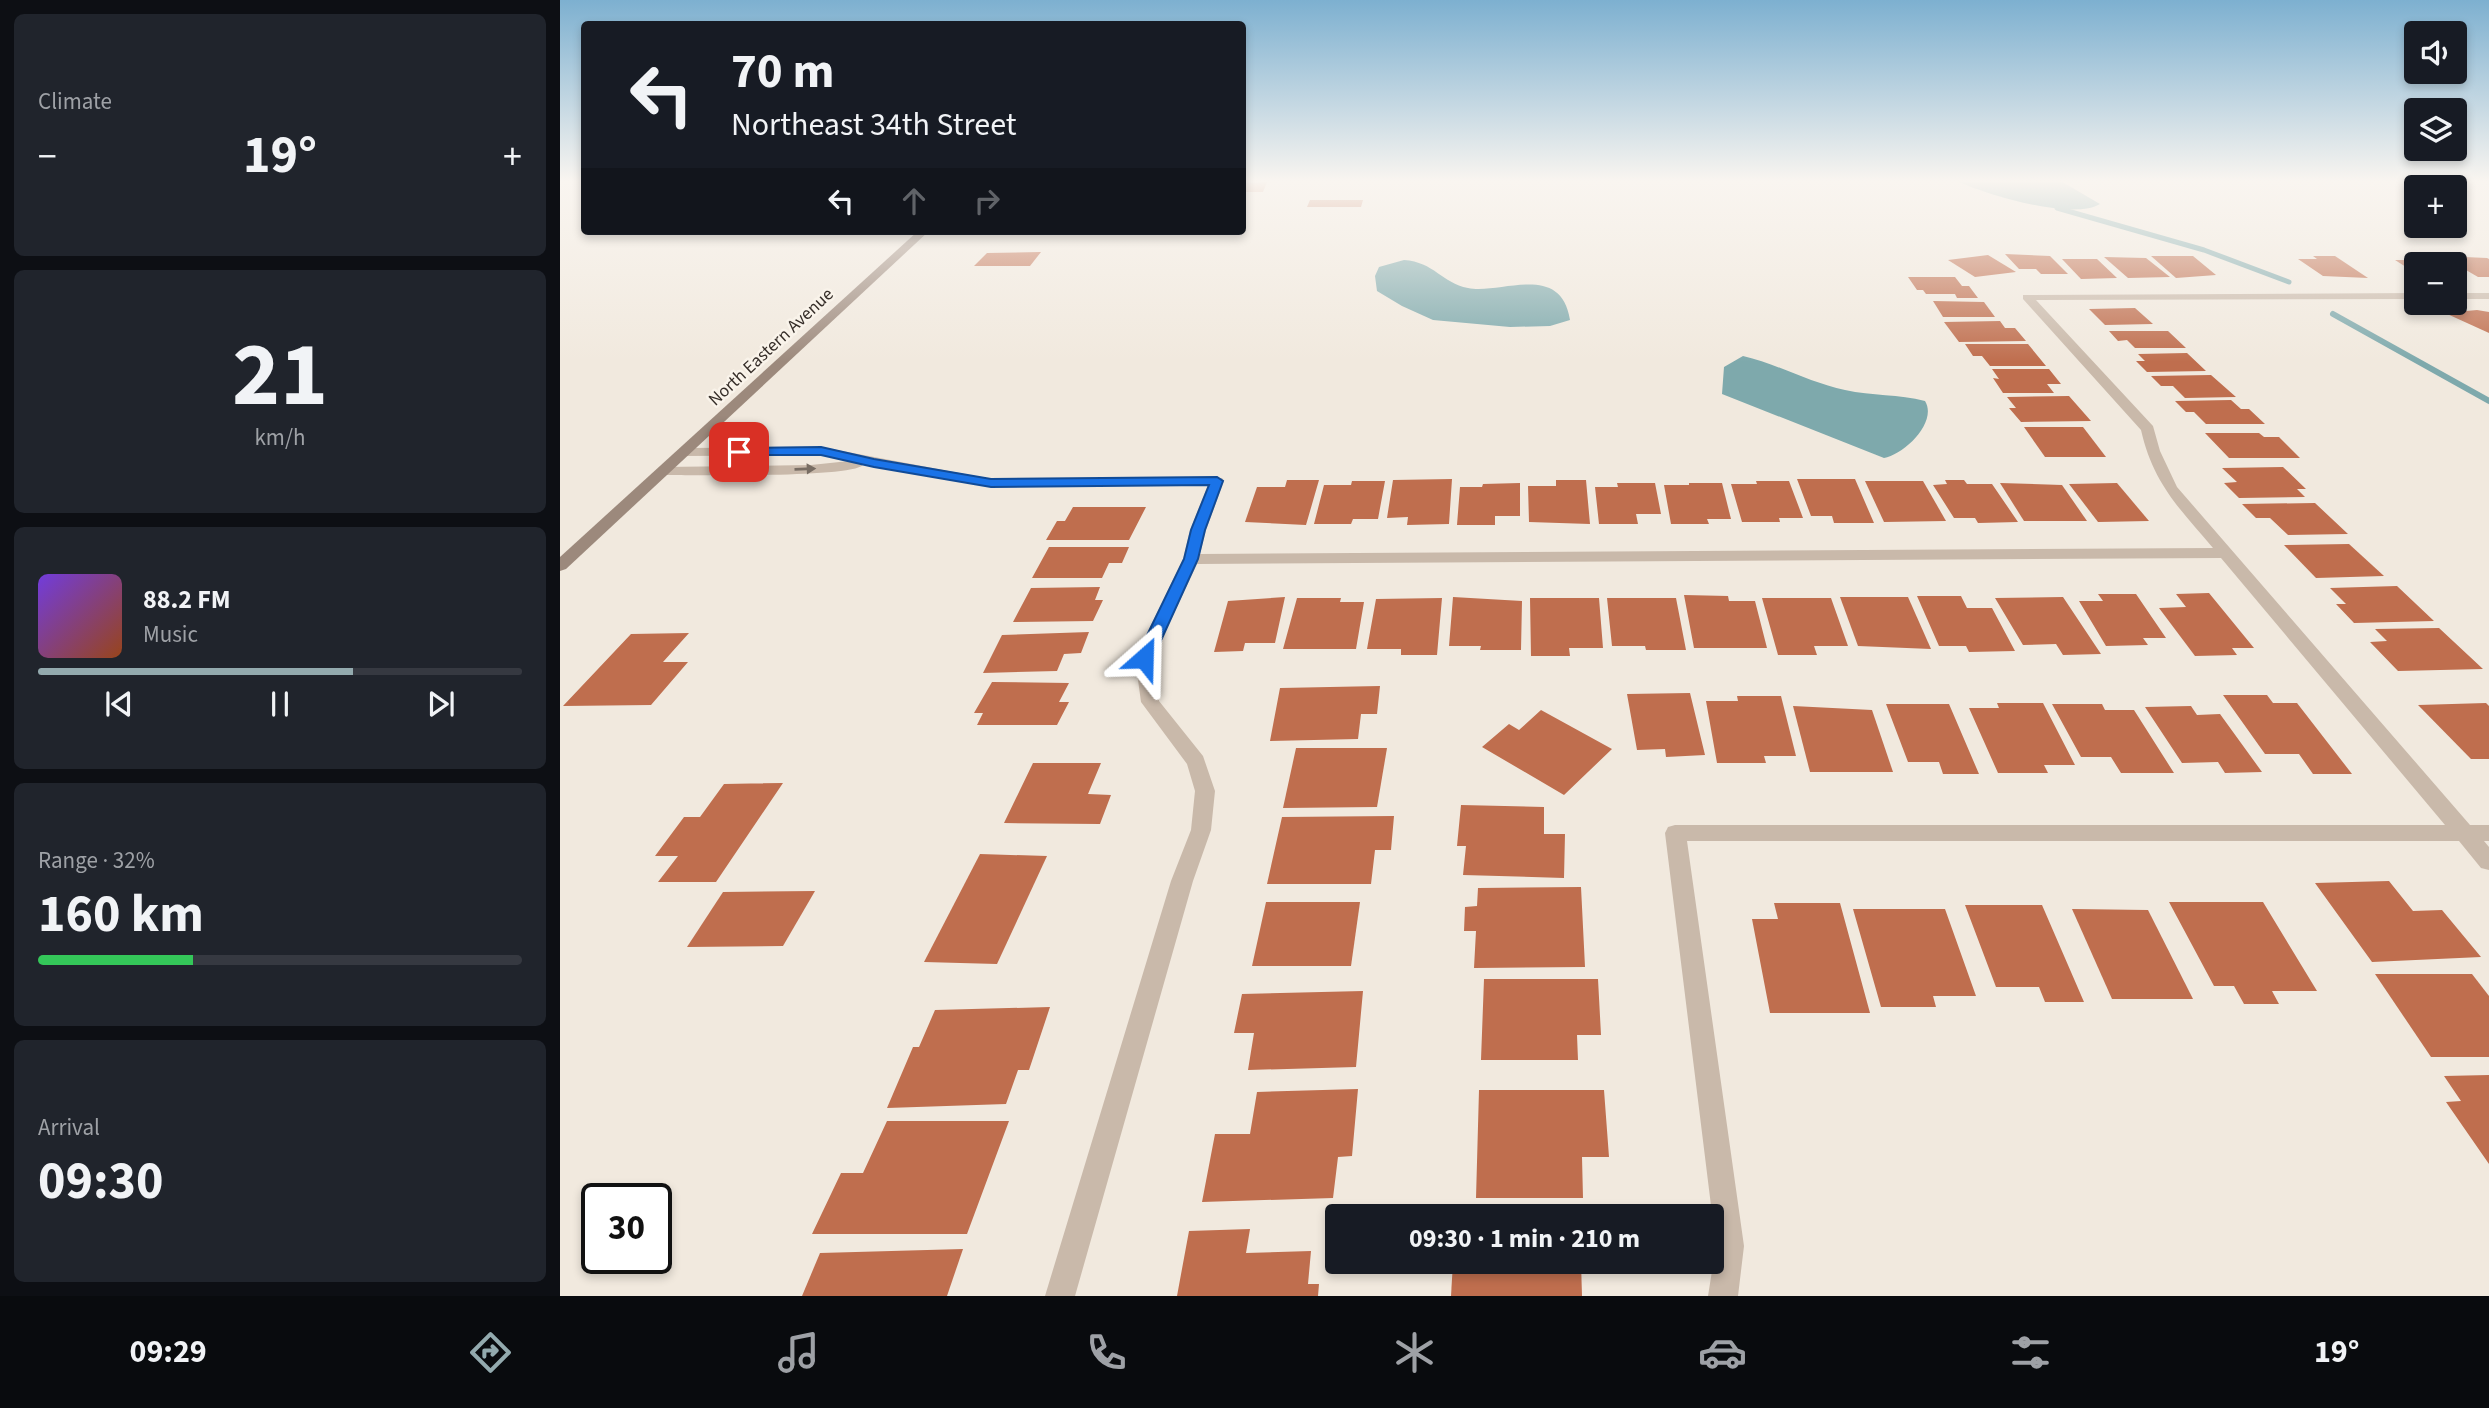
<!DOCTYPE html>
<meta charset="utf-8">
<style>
:root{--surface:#171b24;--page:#20242c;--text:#f1f3f6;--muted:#9ea1a6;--line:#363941;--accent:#93aaae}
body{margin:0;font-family:"Source Sans 3",sans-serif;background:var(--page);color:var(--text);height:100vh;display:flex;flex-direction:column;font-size:26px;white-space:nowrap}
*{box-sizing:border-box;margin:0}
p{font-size:23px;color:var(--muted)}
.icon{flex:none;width:38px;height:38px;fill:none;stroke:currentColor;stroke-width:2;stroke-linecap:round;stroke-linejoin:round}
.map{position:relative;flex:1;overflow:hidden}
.sheet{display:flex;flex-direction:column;gap:14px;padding:14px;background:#0d0f14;width:560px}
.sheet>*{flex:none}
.top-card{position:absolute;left:21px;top:21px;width:665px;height:214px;border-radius:7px;box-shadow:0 4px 10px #0003;background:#171b24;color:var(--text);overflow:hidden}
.fabs{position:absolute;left:1844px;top:21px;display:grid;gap:14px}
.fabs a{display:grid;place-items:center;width:63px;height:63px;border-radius:7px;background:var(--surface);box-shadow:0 4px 10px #0003;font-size:35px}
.speed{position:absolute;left:21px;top:1183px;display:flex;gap:14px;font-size:35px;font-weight:700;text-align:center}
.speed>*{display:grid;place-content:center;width:91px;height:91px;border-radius:50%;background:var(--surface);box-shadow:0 4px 10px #0003;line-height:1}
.speed .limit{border:4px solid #111;border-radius:10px;background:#fff;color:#111}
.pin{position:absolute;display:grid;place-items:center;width:60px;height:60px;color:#fff;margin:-30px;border-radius:14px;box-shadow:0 4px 10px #0006}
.me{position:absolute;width:77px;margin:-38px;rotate:25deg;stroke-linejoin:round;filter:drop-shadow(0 0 5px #0008)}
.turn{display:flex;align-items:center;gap:24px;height:147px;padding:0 35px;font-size:32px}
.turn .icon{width:91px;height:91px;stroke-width:2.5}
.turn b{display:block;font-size:49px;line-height:60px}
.lanes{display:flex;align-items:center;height:66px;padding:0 35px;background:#0003;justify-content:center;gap:35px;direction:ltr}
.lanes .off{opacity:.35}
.big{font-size:52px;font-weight:700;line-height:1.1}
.sheet .card{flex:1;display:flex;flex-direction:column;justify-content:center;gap:10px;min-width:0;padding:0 24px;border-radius:10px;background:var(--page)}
.sheet .dial{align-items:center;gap:0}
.dial b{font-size:91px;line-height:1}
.song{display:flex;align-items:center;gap:21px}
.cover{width:84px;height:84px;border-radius:10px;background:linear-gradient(135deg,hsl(260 70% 55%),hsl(20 70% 35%))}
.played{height:7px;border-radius:4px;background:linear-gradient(90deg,var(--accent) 65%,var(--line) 65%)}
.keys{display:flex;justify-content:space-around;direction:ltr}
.heat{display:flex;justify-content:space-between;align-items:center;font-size:38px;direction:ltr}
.charge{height:10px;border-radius:5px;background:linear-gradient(90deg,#34c759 32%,var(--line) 0)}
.trip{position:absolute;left:765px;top:1204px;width:399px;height:70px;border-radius:7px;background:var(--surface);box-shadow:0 4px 10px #0003;font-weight:700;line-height:70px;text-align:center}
.dock{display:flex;height:112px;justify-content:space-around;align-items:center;background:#090b0e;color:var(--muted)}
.dock .icon{width:49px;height:49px}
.dock .active{color:var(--accent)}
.dock b{font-size:32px;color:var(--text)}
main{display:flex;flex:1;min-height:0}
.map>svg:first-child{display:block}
</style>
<main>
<section class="sheet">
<div class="card"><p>Climate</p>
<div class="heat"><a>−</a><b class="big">19°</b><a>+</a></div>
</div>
<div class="card dial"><b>21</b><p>km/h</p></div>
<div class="card">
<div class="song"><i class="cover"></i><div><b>88.2 FM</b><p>Music</p></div></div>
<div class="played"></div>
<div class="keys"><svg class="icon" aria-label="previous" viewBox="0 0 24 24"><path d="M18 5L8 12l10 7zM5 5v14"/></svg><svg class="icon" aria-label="pause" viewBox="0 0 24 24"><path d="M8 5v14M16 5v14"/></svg><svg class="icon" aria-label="next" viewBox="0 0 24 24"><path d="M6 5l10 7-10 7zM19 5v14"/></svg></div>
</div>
<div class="card"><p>Range · 32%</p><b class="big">160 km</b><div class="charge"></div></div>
<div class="card"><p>Arrival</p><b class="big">09:30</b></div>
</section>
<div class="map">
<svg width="1929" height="1296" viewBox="0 0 1929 1296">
<rect width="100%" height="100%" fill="#f1e9de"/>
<g fill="#7ea9ac">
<path d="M 1395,180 L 1499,180 L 1540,204 C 1512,221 1423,194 1395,180 Z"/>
<path d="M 844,260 C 874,262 882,283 908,288 C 940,295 1001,261 1010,320 L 990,326 L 950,327 L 873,320 L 842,306 L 817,291 L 815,276 L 819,267 Z"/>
<path d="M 1183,356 C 1218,364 1250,383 1285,390 C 1312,396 1339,394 1365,401 C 1378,422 1344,455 1324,458 L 1162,394 L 1164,367 Z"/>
</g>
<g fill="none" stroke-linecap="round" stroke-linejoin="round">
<path stroke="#7ea9ac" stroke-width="5" d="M 1497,208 L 1644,250 L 1729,282"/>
<path stroke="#7ea9ac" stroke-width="6" d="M 1773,314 L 1929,401"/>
</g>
<g fill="#bf6e4e">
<path d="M 707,182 L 703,192 L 682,192 L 682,183 Z"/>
<path d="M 750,200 L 803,200 L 801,207 L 747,207 Z"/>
<path d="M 481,252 L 470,266 L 414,266 L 427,253 Z"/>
<path d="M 1445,254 L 1490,256 L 1508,274 L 1481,274 L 1476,269 L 1459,269 Z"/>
<path d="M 1428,255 L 1456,272 L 1415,277 L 1388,260 Z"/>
<path d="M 1591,256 L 1633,256 L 1656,275 L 1616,278 Z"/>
<path d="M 1753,256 L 1775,256 L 1808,278 L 1763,276 L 1738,259 L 1757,259 Z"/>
<path d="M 1882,256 L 1927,258 L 1929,259 L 1929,277 L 1918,277 Z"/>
<path d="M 1544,257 L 1586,258 L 1610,277 L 1568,278 Z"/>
<path d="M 1502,259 L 1537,259 L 1557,278 L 1521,279 Z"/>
<path d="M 1835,260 L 1881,260 L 1888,264 L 1857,264 L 1857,274 Z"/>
<path d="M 1348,277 L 1395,277 L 1402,286 L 1409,286 L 1418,298 L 1397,298 L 1395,294 L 1366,294 L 1363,290 L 1357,290 Z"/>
<path d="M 1373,301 L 1424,302 L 1435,317 L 1383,317 Z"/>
<path d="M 1575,308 L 1593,324 L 1545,325 L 1529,309 Z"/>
<path d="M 1917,310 L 1929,312 L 1929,333 L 1885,313 Z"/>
<path d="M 1440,321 L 1445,328 L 1455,328 L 1466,341 L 1399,342 L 1384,322 Z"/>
<path d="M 1549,331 L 1608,331 L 1626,348 L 1575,348 L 1567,340 L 1558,341 Z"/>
<path d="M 1405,344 L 1468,344 L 1486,366 L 1430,366 L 1422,356 L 1413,356 Z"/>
<path d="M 1627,353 L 1646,371 L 1587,372 L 1576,361 L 1585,361 L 1578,354 Z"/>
<path d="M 1432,369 L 1489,369 L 1501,384 L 1487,384 L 1494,393 L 1443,393 L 1433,378 L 1439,379 Z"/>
<path d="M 1651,375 L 1676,397 L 1625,398 L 1613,386 L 1601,386 L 1591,376 Z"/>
<path d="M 1509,396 L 1531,421 L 1461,422 L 1449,408 L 1456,408 L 1447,397 Z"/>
<path d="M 1671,400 L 1681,409 L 1689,409 L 1705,424 L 1646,424 L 1634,412 L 1626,412 L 1615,401 Z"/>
<path d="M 1464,427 L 1523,427 L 1546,457 L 1485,457 Z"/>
<path d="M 1645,433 L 1699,433 L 1704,437 L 1719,437 L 1740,458 L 1669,458 Z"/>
<path d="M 1723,467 L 1746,489 L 1737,489 L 1745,497 L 1679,498 L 1664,483 L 1677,482 L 1662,468 Z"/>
<path d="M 892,479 L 889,524 L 847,525 L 848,517 L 827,518 L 833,480 Z"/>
<path d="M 1237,479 L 1295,479 L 1314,523 L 1274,523 L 1272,516 L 1251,516 Z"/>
<path d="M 727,480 L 759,480 L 746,525 L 685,522 L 697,487 L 725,487 Z"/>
<path d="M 996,480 L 1026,480 L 1030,524 L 969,522 L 968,486 L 996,486 Z"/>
<path d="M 1385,480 L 1404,480 L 1407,484 L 1432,484 L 1458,522 L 1418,523 L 1415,518 L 1394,518 L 1373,485 L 1387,484 Z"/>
<path d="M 792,481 L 825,481 L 818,519 L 793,519 L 791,524 L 754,524 L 764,485 L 791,485 Z"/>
<path d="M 1196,481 L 1229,481 L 1243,518 L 1219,518 L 1220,522 L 1182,522 L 1171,484 L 1197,484 Z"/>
<path d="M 1305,481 L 1363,481 L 1386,521 L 1324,522 Z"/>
<path d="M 960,483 L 960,516 L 935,516 L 935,525 L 897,525 L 900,487 L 922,487 L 923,484 Z"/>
<path d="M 1057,483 L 1095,483 L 1101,514 L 1076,514 L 1078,524 L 1039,524 L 1035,487 L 1058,487 Z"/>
<path d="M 1129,483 L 1162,483 L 1171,519 L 1147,519 L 1149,524 L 1111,524 L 1104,485 L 1129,485 Z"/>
<path d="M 1440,483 L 1502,485 L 1527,521 L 1464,521 Z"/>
<path d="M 1557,483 L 1589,521 L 1538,522 L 1509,484 Z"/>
<path d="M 1755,503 L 1788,534 L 1728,535 L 1710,518 L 1696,518 L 1682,504 Z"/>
<path d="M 513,507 L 586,507 L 569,540 L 486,540 L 497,521 L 505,521 Z"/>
<path d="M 1789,544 L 1824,576 L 1756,578 L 1724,545 Z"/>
<path d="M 489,547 L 569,547 L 562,563 L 549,563 L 542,578 L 472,578 Z"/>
<path d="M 1837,586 L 1874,621 L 1794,623 L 1776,604 L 1786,604 L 1770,588 Z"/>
<path d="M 540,587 L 535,600 L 543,600 L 533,621 L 453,622 L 471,588 Z"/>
<path d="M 1649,593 L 1694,648 L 1672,648 L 1677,655 L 1635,656 L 1599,608 L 1626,607 L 1616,594 Z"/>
<path d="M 1538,594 L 1576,594 L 1606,638 L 1583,638 L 1588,645 L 1546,646 L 1519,601 L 1543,601 Z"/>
<path d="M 1124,595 L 1168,596 L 1169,601 L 1195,601 L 1207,648 L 1134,648 Z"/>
<path d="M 1357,596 L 1401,596 L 1407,608 L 1432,608 L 1455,651 L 1409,652 L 1406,646 L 1379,646 Z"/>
<path d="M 725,597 L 715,643 L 685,643 L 683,651 L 654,652 L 668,601 Z"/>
<path d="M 893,597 L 962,601 L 961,650 L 920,650 L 921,646 L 889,646 Z"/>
<path d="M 1280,597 L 1348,597 L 1371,649 L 1298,646 Z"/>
<path d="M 1503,597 L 1541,654 L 1503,655 L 1496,644 L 1463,645 L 1435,598 Z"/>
<path d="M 737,598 L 781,598 L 780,602 L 804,602 L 796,649 L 723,649 Z"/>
<path d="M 882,598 L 877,655 L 841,655 L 841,649 L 807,649 L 816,599 Z"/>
<path d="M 970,598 L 1039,598 L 1043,648 L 1009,648 L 1010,656 L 971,656 Z"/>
<path d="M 1047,598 L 1116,598 L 1126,650 L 1086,650 L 1085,646 L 1052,646 Z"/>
<path d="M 1202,598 L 1271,598 L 1288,646 L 1254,646 L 1257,655 L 1218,655 Z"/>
<path d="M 1879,628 L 1923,669 L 1838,671 L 1810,642 L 1827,641 L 1815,629 Z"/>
<path d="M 529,632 L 521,653 L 504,654 L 497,671 L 423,673 L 442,635 Z"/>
<path d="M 129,633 L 103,662 L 128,662 L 91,705 L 3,706 L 71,634 Z"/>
<path d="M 432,682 L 509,683 L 499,702 L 509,702 L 497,725 L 417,725 L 423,713 L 414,713 Z"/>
<path d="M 820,686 L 817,714 L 801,714 L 798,739 L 710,741 L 720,688 Z"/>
<path d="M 1130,693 L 1145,755 L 1106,757 L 1105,749 L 1077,750 L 1067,694 Z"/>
<path d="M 1663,695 L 1707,695 L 1713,703 L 1737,703 L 1792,774 L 1753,774 L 1739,754 L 1705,754 Z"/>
<path d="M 1177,696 L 1221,696 L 1236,756 L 1204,756 L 1206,763 L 1157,763 L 1146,701 L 1178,701 Z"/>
<path d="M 1437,703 L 1483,703 L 1515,765 L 1484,765 L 1488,773 L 1438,773 L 1409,708 L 1439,708 Z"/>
<path d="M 1926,703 L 1929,706 L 1929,759 L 1911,759 L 1858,705 Z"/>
<path d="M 1326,704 L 1389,704 L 1419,774 L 1383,774 L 1379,762 L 1348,762 Z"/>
<path d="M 1492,704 L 1542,704 L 1545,710 L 1574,710 L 1614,773 L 1561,773 L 1551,757 L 1521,757 Z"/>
<path d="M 1233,706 L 1312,710 L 1333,772 L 1250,772 Z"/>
<path d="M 1631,706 L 1637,715 L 1660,714 L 1702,772 L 1665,773 L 1658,762 L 1622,763 L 1585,707 Z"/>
<path d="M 981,710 L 1052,749 L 1004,795 L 922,747 L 949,724 L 959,730 Z"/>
<path d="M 736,748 L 827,748 L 817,807 L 723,808 Z"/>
<path d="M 473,763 L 541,763 L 528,794 L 551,795 L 540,824 L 444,823 Z"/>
<path d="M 223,783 L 156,882 L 98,882 L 118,856 L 95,856 L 124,817 L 140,817 L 164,784 Z"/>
<path d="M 901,805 L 984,807 L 984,834 L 1005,834 L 1004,878 L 903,875 L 906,846 L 897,846 Z"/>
<path d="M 834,816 L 831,850 L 815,850 L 811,884 L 707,884 L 722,817 Z"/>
<path d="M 420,854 L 487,856 L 437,964 L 364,962 Z"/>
<path d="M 1829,881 L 1853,911 L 1882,910 L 1921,957 L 1812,962 L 1755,883 Z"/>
<path d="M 1021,887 L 1025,967 L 914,968 L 916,931 L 904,931 L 905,907 L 917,906 L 918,888 Z"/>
<path d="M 255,891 L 223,946 L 127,947 L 163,892 Z"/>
<path d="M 706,902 L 800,902 L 791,966 L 692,966 Z"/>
<path d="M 1609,902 L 1703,902 L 1757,991 L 1712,991 L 1719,1004 L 1684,1004 L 1674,986 L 1654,986 Z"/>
<path d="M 1214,903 L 1280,903 L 1310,1013 L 1210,1013 L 1192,919 L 1218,919 Z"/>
<path d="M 1405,905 L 1482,905 L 1524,1002 L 1485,1002 L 1479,987 L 1436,987 Z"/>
<path d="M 1293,909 L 1385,909 L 1416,996 L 1373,996 L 1376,1007 L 1321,1007 Z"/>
<path d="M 1512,909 L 1588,910 L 1633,999 L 1552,999 Z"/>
<path d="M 1815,974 L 1912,974 L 1929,996 L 1929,1057 L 1871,1057 Z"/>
<path d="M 924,979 L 1038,979 L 1041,1035 L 1017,1035 L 1018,1060 L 921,1060 Z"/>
<path d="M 803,991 L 796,1067 L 688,1070 L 694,1033 L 674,1033 L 682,994 Z"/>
<path d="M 490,1007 L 469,1070 L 458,1070 L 446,1104 L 327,1108 L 353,1047 L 359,1047 L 375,1010 Z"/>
<path d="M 1929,1075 L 1929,1164 L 1886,1102 L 1901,1101 L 1884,1076 Z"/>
<path d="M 798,1089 L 792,1156 L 778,1157 L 773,1198 L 642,1202 L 655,1134 L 690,1134 L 697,1092 Z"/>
<path d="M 919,1090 L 1044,1090 L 1049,1157 L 1022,1157 L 1023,1198 L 916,1198 Z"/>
<path d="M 327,1121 L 449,1121 L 407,1234 L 252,1234 L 281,1173 L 303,1173 Z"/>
<path d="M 690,1229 L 686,1253 L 751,1251 L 748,1284 L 759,1284 L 758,1296 L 617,1296 L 629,1231 Z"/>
<path d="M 403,1249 L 387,1296 L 242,1296 L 260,1253 Z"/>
<path d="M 893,1262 L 1021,1262 L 1022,1296 L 891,1296 Z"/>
</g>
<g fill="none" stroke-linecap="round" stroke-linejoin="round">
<g fill="#c9b9aa" fill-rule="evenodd">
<path d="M 1857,293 L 1857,299 L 1476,300 L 1593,426 L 1600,451 L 1617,487 L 1910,825 L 1929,825 L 1929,841 L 1924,841 L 1929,847 L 1929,870 L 1921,868 L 1899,841 L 1127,841 L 1184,1246 L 1178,1296 L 1148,1296 L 1156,1246 L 1105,833 L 1108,827 L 1115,825 L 1885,825 L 1661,558 L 637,564 L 593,658 L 599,701 L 643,756 L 655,791 L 651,830 L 633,881 L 515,1296 L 485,1296 L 611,881 L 631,830 L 635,791 L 627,764 L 581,702 L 575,658 L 623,559 L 630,530 L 648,485 L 431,487 L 303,465 C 291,478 131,475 103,475 L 96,471 L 103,467 L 251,465 L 289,461 L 261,455 L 124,456 L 117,452 L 124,448 L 261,447 L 431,479 L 662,478 L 664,481 L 646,530 L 640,554 L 1653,548 C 1619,508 1593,483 1581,430 L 1463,299 L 1463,295 Z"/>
<rect x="1895" y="293" width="34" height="6"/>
</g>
<path fill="#9c897c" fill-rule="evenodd" d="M 358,231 L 369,231 L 6,569 L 0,571 L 0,557 Z"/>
</g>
<defs><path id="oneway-solid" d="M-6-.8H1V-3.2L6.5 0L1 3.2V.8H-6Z" transform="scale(1.75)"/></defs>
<use fill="#786d63" href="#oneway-solid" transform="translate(245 469) rotate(-2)"/>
<linearGradient id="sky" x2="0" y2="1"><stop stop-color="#7db0d0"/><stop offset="0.5" stop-color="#f9f5f0"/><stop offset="1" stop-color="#f9f5f0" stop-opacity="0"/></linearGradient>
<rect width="1929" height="362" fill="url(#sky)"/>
<path fill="#1a73e8" stroke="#114b97" stroke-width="2" d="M 261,447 L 314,459 L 431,479 L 657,477 L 663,481 L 645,530 L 638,559 L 593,658 L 584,664 L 576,658 L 624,559 L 631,530 L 649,485 L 431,487 L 314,467 L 261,455 L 179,455 L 172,452 L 179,448 Z"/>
<g text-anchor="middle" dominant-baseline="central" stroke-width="5" stroke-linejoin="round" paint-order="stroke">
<g font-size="18" fill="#362e29" stroke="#f9f3ea">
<text transform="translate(211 347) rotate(-43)">North Eastern Avenue</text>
</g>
</g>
</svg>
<div class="fabs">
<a><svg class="icon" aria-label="sound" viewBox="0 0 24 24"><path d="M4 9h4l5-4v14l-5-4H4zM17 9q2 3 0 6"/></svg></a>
<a><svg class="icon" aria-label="layers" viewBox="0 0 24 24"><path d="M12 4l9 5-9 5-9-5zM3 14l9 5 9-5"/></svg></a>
<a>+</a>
<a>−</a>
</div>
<div class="speed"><div class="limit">30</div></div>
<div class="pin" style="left:179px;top:452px;background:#d93025"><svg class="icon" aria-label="arrive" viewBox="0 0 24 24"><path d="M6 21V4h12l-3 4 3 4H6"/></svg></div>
<svg class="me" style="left:584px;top:658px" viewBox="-20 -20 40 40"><path d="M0-17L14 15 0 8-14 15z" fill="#1a73e8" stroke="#fff" stroke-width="4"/></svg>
<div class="trip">09:30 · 1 min · 210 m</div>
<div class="top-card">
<div class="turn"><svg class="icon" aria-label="left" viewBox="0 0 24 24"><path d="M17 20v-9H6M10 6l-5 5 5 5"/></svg><div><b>70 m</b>Northeast 34th Street</div></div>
<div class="lanes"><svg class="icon" aria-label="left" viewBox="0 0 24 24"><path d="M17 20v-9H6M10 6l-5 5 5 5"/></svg><svg class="icon off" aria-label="ahead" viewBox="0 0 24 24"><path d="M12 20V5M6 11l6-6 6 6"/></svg><svg class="icon off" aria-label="right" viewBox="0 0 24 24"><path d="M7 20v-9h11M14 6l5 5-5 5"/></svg></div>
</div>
</div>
</main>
<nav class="dock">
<b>09:29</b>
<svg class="icon active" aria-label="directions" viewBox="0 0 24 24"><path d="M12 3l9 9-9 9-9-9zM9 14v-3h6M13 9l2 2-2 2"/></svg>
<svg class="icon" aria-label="music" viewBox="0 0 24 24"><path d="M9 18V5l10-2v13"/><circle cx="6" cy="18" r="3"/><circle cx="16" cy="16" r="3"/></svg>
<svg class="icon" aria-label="phone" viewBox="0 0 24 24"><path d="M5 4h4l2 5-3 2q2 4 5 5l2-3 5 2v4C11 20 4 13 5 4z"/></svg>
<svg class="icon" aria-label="climate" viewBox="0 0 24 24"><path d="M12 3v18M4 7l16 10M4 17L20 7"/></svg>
<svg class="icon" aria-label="car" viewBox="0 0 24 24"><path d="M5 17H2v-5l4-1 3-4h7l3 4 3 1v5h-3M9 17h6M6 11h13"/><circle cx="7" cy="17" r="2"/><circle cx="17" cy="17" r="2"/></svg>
<svg class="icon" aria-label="filters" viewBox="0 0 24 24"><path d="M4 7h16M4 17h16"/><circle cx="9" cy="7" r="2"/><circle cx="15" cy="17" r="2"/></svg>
<b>19°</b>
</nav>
